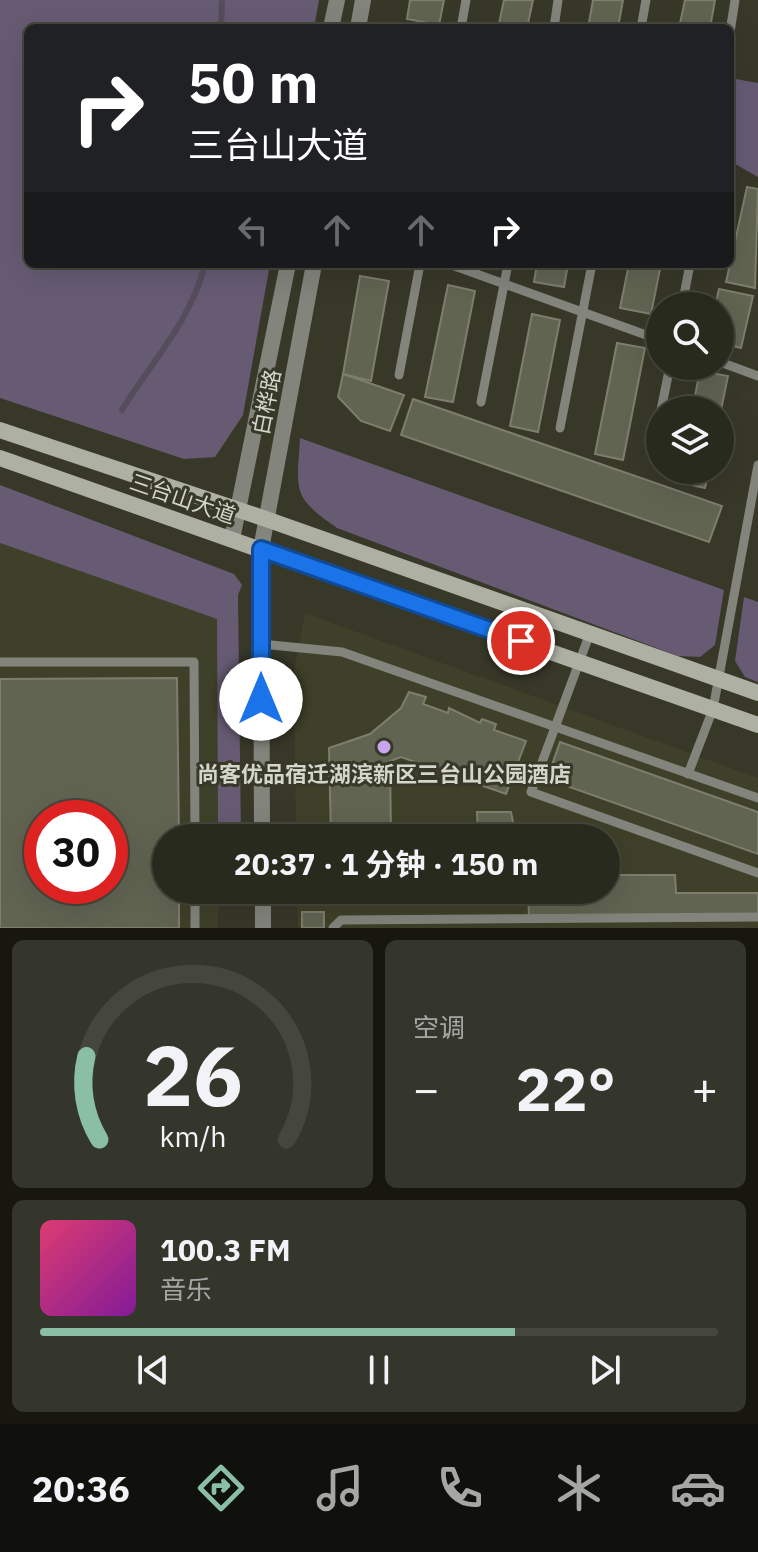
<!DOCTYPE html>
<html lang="zh">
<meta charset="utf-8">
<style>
:root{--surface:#292a1e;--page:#35362b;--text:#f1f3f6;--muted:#a5a7a4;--line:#45463c;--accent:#8abfa5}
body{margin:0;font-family:"IBM Plex Sans","Noto Sans SC",sans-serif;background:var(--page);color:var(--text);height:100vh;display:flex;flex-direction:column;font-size:30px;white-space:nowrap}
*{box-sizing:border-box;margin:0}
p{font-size:26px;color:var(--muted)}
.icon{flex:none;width:44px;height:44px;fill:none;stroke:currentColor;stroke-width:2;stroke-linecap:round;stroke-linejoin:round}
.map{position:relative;height:928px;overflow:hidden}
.panel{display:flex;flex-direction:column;gap:12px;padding:12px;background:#171710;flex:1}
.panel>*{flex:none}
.top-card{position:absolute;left:24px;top:24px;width:710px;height:244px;border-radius:12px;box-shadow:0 8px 32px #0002,0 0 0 2px var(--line);background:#202124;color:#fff;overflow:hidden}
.tools{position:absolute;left:646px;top:292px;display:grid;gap:16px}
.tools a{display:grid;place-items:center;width:88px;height:88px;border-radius:50%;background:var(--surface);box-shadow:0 8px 32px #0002,0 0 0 2px var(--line);font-size:40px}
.speed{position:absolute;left:24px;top:800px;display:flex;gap:16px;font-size:40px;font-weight:700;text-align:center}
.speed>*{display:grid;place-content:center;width:104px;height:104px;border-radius:50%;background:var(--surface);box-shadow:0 8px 32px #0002,0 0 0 2px var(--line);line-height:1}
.speed .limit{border:12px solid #d22;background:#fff;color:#111}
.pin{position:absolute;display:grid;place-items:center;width:68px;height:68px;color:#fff;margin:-34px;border:4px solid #fff;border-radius:50%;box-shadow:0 2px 8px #0007}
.me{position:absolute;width:88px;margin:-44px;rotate:0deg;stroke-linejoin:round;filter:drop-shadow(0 0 6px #0008)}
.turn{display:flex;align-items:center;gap:28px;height:168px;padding:0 32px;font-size:36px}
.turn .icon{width:104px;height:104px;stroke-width:2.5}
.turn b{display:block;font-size:56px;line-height:68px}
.lanes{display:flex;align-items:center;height:76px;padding:0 32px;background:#0003;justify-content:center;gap:40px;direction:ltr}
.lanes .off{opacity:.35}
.big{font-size:60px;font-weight:700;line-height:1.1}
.panel .tile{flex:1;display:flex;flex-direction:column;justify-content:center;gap:12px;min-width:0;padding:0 28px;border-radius:12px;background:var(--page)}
.panel .dial{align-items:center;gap:0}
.dial svg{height:208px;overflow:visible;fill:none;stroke:var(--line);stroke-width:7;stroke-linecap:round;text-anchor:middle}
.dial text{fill:var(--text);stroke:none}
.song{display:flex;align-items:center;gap:24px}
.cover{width:96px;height:96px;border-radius:12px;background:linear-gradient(135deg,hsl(340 70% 55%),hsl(290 70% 35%))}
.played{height:8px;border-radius:4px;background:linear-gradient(90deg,var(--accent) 70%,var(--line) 70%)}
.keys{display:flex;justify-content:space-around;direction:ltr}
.heat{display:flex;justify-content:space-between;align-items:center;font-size:44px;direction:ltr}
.panel .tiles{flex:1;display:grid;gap:12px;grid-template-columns:1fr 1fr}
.tile:last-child{grid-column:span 2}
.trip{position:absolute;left:152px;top:824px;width:468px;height:80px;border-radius:40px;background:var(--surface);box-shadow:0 8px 32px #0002,0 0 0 2px var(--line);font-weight:700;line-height:80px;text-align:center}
.tab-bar{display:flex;height:128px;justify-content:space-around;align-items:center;background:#10110c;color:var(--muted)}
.tab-bar .icon{width:56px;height:56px}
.tab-bar .selected{color:var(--accent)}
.tab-bar b{font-size:36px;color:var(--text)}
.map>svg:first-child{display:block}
</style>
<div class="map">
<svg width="758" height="928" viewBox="0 0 758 928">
<rect width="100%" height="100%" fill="#373828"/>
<g fill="#3e4029" fill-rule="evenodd">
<path d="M 0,543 L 217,619 L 218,838 L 166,838 L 166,890 L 218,890 L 218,928 L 0,928 ZM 42,818 L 110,818 L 110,886 L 42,886 Z"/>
<path d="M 305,613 L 758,778 L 758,928 L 298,928 L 297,890 L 606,890 L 606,838 L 296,838 L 294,671 Z"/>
</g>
<g fill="#665b73">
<path d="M 0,0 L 319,0 L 314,28 L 28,28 L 28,264 L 270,264 L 243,415 L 215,457 L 184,459 L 0,398 Z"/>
<path d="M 730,78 L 758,83 L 758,177 L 730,161 Z"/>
<path d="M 300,438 L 724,590 L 715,645 L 700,657 L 678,656 L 337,528 C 291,496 297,491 300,438 Z"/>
<path d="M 0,485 L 234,574 L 242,585 L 238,595 L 241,838 L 218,838 L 217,619 L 0,543 Z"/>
<path d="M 744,597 L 758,602 L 758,682 L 745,677 L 735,661 Z"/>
</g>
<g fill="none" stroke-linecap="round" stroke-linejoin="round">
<g stroke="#564d5c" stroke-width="6">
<path d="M 221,28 L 222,0"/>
<path d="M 122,410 C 152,361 191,321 205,264"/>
</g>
</g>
<g fill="#626452" stroke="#7d7e6c" stroke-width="2" fill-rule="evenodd">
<path d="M 410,0 L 444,0 L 439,25 L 407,19 Z"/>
<path d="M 504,0 L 533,0 L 527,28 L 498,28 Z"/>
<path d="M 593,0 L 623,0 L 618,28 L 588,28 Z"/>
<path d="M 685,0 L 715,0 L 710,28 L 679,28 Z"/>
<path d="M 747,187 L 758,189 L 755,288 L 726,282 Z"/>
<path d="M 537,264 L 568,264 L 564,287 L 534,282 Z"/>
<path d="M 629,264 L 661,264 L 651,314 L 620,308 Z"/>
<path d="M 360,276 L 389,281 L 371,381 L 343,374 Z"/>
<path d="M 448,285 L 475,291 L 453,402 L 425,397 Z"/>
<path d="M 719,289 L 753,296 L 741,348 L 720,343 L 720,306 L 715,306 Z"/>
<path d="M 532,314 L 560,320 L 538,432 L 510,426 Z"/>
<path d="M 617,343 L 645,348 L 623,460 L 595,454 Z"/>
<path d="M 700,371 L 728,376 L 720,415 L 720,410 L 692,410 Z"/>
<path d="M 343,374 L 404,395 L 390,431 L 361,421 L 338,397 Z"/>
<path d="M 413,399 L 722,506 L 709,542 L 401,435 Z"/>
<path d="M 680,470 L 709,470 L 705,488 L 678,482 Z"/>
<path d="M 177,678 L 179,838 L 166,838 L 166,890 L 179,890 L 179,928 L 0,928 L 0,679 ZM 42,818 L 110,818 L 110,886 L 42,886 Z"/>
<path d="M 409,692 L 426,697 L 423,704 L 448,713 L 449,708 L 480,723 L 482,719 L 496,724 L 494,730 L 526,741 L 506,794 L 401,757 L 390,761 L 391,838 L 331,838 L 329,748 L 370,734 L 401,708 Z"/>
<path d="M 560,742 L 758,812 L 758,854 L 547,779 Z"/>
<path d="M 477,812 L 511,812 L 515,832 L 511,832 L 511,838 L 473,838 L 473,834 L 478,834 Z"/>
<path d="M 606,875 L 675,875 L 676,893 L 758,893 L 758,915 L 529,917 L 528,890 L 606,890 Z"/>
<path d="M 333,890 L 392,890 L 392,897 L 333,899 Z"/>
<path d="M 479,890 L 511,890 L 512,899 L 479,900 Z"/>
<rect x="302" y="912" width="22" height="16"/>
</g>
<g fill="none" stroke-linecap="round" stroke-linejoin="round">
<g stroke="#83847c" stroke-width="9">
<path d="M 461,28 L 466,0"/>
<path d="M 554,28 L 558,0"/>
<path d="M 641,28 L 646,0"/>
<path d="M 730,32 L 735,0"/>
<path d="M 449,264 L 660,340"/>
<path d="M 682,306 L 690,264"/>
<path d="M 720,362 L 758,376"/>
<path d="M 399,375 L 420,264"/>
<path d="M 481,402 L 508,264"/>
<path d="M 661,410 L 670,366"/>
<path d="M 560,428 L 592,264"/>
<path d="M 652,454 L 660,415"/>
<path d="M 590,633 L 531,792 L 758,873"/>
<path d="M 261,644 L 342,652 L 758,798"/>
<path d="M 0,662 L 194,662 L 195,838"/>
<path d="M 688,774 L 713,709 L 758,465"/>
<path d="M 195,890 L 195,928"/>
<path d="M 333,928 L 341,920 L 758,917"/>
</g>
<g stroke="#83847c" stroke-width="16">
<path d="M 261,549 L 262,838"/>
<path d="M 263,890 L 263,928"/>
</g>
<g stroke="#83847c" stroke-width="16">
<path d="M 331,28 L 337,0"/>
<path d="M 358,28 L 363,0"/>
<path d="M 232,539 L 288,264"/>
<path d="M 261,549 L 314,264"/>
</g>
<g stroke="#aeb0a3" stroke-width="16">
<path d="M 0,430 L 266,519 L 758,693"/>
<path d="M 0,458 L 758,725"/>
</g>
</g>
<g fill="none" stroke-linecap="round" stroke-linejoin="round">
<g stroke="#114b97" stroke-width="20">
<path id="route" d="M 261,699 L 261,549 L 521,641"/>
</g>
<use href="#route" stroke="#1a73e8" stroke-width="14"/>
</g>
<circle fill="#c9a5ee" stroke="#373828" stroke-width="3" cx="384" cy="747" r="8"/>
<g text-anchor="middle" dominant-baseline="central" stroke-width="6" stroke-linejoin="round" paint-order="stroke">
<g font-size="22" fill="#d4d5cb" stroke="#373828">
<text transform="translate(266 402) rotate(-79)">白桦路</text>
<text transform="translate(183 498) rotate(19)">三台山大道</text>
</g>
<g font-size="22" font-weight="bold" fill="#d4d5cb" stroke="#373828">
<text x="384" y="773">尚客优品宿迁湖滨新区三台山公园酒店</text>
</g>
</g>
</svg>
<div class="tools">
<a><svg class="icon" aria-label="search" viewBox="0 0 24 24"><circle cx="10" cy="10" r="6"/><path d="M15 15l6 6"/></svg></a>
<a><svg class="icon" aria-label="layers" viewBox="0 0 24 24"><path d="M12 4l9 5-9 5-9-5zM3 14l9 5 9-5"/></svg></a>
</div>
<div class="speed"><div class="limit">30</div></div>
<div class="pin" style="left:521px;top:641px;background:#d93025"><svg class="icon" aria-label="arrive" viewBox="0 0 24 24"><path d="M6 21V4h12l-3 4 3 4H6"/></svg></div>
<svg class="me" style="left:261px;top:699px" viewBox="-20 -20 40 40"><circle r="19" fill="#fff"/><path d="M0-13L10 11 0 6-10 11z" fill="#1a73e8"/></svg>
<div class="trip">20:37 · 1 分钟 · 150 m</div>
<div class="top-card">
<div class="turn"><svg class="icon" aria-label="right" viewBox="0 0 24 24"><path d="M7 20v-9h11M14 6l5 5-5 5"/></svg><div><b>50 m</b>三台山大道</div></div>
<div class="lanes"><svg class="icon off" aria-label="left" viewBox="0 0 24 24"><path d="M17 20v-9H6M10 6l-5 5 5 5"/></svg><svg class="icon off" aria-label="ahead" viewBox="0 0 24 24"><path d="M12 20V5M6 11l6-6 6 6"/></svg><svg class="icon off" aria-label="ahead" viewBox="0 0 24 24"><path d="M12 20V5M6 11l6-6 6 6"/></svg><svg class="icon" aria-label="right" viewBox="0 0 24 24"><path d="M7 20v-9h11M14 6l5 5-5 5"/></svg></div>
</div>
</div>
<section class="panel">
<div class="tiles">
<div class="tile dial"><svg viewBox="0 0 100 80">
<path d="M14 69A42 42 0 1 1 86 69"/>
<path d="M14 69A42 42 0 0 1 9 37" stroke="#8abfa5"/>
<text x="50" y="56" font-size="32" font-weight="700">26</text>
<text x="50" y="72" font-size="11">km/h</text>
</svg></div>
<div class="tile"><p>空调</p>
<div class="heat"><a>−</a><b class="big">22°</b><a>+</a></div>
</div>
<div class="tile">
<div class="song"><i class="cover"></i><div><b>100.3 FM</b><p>音乐</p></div></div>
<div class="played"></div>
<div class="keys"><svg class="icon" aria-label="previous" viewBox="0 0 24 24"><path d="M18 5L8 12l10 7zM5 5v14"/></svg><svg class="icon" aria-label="pause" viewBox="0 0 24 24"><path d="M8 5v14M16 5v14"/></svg><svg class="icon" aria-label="next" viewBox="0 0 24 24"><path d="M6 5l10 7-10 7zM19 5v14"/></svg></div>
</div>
</div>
</section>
<nav class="tab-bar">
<b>20:36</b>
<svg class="icon selected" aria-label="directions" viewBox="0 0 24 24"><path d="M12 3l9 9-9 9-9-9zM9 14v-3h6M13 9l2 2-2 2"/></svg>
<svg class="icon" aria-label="music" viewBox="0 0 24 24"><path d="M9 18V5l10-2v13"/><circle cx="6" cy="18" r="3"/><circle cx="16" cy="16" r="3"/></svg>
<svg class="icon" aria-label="phone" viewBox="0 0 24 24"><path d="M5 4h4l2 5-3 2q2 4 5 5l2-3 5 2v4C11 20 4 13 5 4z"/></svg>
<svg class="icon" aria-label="climate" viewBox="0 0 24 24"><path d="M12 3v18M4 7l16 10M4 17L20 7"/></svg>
<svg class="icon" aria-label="car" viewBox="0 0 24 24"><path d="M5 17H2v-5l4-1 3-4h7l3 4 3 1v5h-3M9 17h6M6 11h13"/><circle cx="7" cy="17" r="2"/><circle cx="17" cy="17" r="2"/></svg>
</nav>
